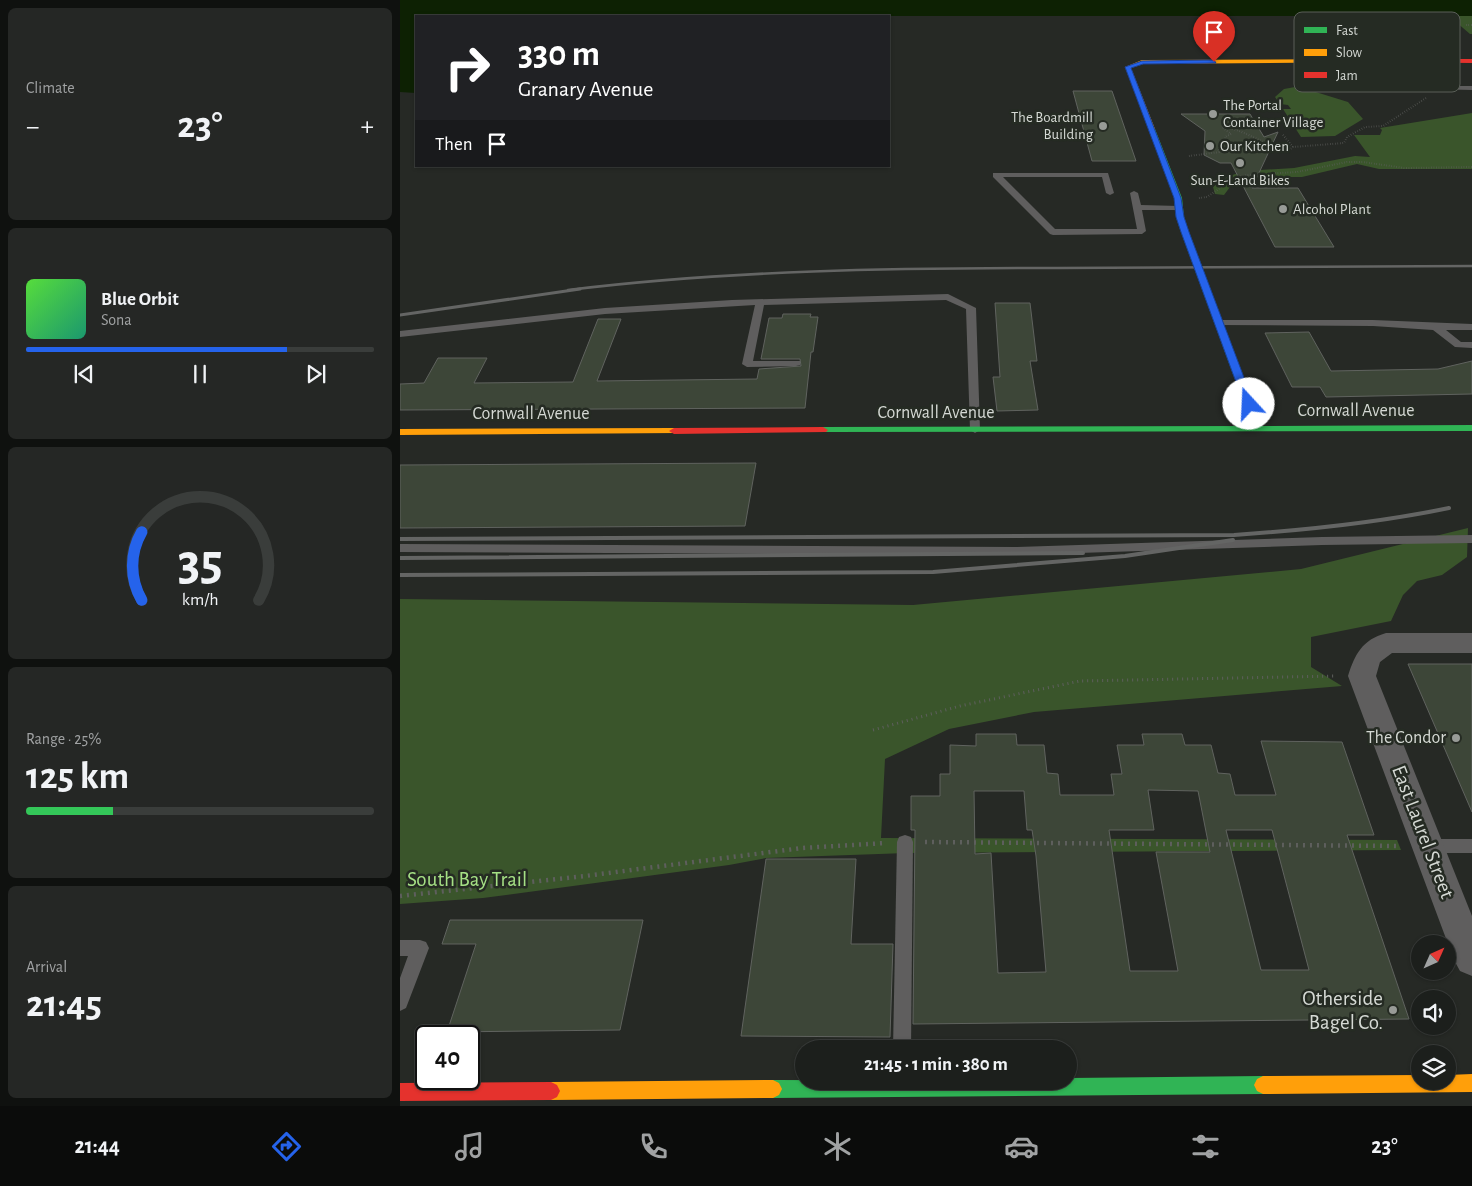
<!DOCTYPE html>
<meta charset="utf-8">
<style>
:root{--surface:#1c1f1c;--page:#252725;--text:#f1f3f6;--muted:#a0a2a3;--line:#3a3d3b;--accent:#2563eb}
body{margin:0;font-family:"Alegreya Sans",sans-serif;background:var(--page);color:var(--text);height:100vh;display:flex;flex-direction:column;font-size:19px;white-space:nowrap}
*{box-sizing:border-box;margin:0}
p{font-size:16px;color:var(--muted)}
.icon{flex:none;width:28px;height:28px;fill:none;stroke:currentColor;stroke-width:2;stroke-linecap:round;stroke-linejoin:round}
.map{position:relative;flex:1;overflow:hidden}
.panel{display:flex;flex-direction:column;gap:8px;padding:8px;background:#0f110f;width:400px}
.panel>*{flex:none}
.hud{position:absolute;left:15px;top:15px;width:475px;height:152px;border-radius:0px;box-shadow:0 1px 4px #0004,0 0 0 1px var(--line);background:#202124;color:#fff;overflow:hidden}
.needle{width:32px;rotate:45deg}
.fabs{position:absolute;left:1011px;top:935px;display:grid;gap:10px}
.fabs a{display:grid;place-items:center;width:45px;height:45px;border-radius:50%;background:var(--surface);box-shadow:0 1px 4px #0004,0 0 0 1px var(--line);font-size:25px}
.speed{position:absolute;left:15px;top:1025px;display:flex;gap:10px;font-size:25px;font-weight:700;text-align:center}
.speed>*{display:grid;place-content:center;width:65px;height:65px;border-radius:50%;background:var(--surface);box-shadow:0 1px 4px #0004,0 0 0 1px var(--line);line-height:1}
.speed .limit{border:2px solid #111;border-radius:8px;background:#fff;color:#111}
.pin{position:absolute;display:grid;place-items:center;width:42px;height:42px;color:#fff;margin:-51px -21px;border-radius:50% 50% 50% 0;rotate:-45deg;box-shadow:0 0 5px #0007}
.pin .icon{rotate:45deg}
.me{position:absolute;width:55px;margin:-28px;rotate:340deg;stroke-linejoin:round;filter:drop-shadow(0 0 4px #0008)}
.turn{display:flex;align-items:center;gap:18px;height:105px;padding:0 20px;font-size:22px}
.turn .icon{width:65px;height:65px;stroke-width:2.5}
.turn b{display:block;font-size:35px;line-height:42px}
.then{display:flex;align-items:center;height:48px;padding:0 20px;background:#0003;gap:10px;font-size:19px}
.big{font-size:38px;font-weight:600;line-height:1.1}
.panel .card{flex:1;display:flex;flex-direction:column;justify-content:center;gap:8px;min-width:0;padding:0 18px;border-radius:8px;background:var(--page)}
.panel .dial{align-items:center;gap:0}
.dial svg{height:130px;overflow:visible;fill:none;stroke:var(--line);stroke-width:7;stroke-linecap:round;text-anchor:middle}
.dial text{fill:var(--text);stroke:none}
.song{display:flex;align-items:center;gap:15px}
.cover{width:60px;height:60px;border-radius:8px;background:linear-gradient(135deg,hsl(110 70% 55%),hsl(160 70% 35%))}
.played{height:5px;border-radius:2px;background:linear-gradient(90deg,var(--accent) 75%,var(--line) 75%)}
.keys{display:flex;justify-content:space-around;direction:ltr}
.heat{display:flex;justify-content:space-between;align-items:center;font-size:28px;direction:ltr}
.charge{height:8px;border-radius:4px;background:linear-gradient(90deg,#34c759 25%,var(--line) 0)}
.trip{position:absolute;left:395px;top:1040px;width:282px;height:50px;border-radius:25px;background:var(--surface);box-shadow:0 1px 4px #0004,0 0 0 1px var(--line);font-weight:600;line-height:50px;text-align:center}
.dock{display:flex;height:80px;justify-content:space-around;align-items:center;background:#0b0c0b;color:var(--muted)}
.dock .icon{width:35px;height:35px}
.dock .current{color:var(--accent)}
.dock b{font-size:22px;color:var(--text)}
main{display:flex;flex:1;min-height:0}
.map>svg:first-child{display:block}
</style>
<main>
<section class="panel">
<div class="card"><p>Climate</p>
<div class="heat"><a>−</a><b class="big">23°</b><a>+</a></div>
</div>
<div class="card">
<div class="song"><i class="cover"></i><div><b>Blue Orbit</b><p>Sona</p></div></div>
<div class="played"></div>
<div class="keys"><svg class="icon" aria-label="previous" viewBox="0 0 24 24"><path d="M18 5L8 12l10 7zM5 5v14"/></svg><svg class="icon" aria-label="pause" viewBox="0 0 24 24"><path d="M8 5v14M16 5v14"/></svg><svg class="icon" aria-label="next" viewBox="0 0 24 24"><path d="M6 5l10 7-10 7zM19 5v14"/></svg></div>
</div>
<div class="card dial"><svg viewBox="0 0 100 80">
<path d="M14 69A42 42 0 1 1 86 69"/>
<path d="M14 69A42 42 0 0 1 14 27" stroke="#2563eb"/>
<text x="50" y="56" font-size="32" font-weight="700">35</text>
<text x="50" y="72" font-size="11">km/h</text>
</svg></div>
<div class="card"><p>Range · 25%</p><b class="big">125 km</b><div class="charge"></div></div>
<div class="card"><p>Arrival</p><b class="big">21:45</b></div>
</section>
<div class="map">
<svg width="1072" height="1106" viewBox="0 0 1072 1106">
<rect width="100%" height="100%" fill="#262925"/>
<g fill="#3a552b">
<path d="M 1049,16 L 1072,16 L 1072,34 L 1070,34 Z"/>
<path d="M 895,87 L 906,89 L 948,102 L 963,119 L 935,136 L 901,137 L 883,109 L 891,109 L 888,105 L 880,104 L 875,97 L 884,89 Z"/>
<path d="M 1072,113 L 1072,169 L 979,169 L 957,164 L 902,177 L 847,177 L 833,183 L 824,195 L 815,194 L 813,187 L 825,178 L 843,171 L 894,168 L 955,156 L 970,157 L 954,135 L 980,135 L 982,130 L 980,128 Z"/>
<path d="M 1068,528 L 1067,557 L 1042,575 L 1017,581 L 1003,595 L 991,621 L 911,637 L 911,667 L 942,686 L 634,712 L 549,729 L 485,759 L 481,838 L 997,840 L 1001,850 L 507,853 L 366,858 L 329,865 L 83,898 L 0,904 L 0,599 L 513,605 L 901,569 Z"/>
</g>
<path fill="#0d2103" d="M 0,0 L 1072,0 L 1072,16 L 16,16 L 16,93 L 0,92 Z"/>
<g fill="#3d4638" stroke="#60635f" fill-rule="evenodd">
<path d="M 673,91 L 712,91 L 736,161 L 692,161 Z"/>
<path d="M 781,114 L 850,114 L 864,137 L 878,132 L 852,188 L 898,188 L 934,247 L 875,247 L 831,163 L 820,163 L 804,155 L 805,131 Z"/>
<path d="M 595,303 L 630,303 L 637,361 L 630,361 L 638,410 L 597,411 L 593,377 L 600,377 Z"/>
<path d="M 383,314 L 411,314 L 410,317 L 418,317 L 413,352 L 411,352 L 405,408 L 0,410 L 0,384 L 24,383 L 38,358 L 87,358 L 74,383 L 173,382 L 198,319 L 221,319 L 197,381 L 357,379 L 359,369 L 401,366 L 400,359 L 361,359 L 369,318 L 382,318 Z"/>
<path d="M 909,332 L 931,371 L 1038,369 L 1072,361 L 1072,394 L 926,397 L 920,387 L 892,387 L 865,333 Z"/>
<path d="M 356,463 L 345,526 L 0,528 L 0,465 Z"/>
<path d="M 1008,664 L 1072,664 L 1072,812 Z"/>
<path d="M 576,734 L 616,734 L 617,745 L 644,745 L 647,773 L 658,774 L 660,795 L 714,795 L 711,774 L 722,774 L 717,745 L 744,745 L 742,734 L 782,734 L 785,745 L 811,745 L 818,773 L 830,774 L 835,795 L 876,795 L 861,741 L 942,742 L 974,835 L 947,835 L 1009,1019 L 513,1024 L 515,830 L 511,830 L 511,796 L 540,796 L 540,774 L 550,774 L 550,745 L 576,746 ZM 748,790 L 798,791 L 810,852 L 756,852 L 778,971 L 730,971 L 709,830 L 754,830 ZM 574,791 L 624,791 L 627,830 L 632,830 L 636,856 L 646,972 L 598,973 L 591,853 L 575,854 ZM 826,830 L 872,830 L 909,970 L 861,970 Z"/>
<path d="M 366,859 L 456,859 L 451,944 L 493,944 L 490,1037 L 341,1036 Z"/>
<path d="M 50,920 L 243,920 L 220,1030 L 47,1032 L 76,944 L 42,944 Z"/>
</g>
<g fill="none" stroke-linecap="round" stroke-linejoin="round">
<g stroke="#5e5f5d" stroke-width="2" stroke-dasharray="0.5 2" stroke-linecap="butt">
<path d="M 1066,25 L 1072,25"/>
<path d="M 883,135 L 893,147"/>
<path d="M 820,152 L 818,149 L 825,143 L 825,137 L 831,134 L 822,127 C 839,128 862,142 878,149"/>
<path d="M 789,156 L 820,152 L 889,150 L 893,147 L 944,143 L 947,137 L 965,127 L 983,126 L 1026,98"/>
<path d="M 799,198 L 807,197 L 835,178 L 847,175 L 897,172 L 947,162 L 963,162 L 1004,168 L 1072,167"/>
</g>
<path stroke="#5e5f5d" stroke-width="3" stroke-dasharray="1 4" stroke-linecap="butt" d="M 473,730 L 560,706 L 680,681 L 937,676"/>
<g stroke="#5e5f5d" stroke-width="4.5" stroke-dasharray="2 5" stroke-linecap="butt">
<path d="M 525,842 L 999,846"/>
<path d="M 0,896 L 185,876 L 402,848 L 486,843"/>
</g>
<g fill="#5f5e5e" fill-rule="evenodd">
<path d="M 977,36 L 992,40 L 1034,86 L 1072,86 L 1072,90 L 1030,89 L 988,42 L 957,39 Z"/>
<path d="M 593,173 L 708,173 L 714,193 L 710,195 L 706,193 L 702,177 L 603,177 L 655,229 L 737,229 L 730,193 L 734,191 L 738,193 L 741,205 L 779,206 L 783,208 L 779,210 L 742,210 L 746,231 L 742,234 L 653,235 L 650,234 L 593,177 Z"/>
<path d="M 548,294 L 576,308 L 580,430 L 575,433 L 570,430 L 566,309 L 546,300 L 364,305 L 353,361 L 400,361 L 400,365 L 396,366 L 347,367 L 342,364 L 355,305 L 205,314 L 0,337 L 0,331 L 205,308 L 332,300 Z"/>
<path d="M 819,320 L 973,320 L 1072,324 L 1072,330 L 1046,330 L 1061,342 L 1072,342 L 1072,348 L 1055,347 L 1033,330 L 973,326 L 816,325 L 814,323 Z"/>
<path d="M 1072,535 L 1072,543 L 922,545 L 617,555 L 0,552 L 0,544 L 617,547 L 922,537 Z"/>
<path d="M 505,835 L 511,837 L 513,842 L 511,1049 L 493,1049 L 497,842 L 499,837 Z"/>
<path d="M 1028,839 L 1072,839 L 1072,853 L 1028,853 L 1022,851 L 1020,846 L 1022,841 Z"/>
<path d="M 0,940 L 20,940 L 26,942 L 29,948 L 6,1008 L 0,1011 L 0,978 L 8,956 L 0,956 Z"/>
</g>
<path fill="#5f5e5e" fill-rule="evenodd" d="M 986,633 L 1072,633 L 1072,653 L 992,653 L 980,662 L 976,676 L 1072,916 L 1072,976 L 1060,971 L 1054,960 L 948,676 C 955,654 962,640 986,633 Z"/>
<g fill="#30b455" fill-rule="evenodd">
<path d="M 750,128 L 755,129 L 782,198 L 784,217 L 789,232 L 862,426 L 1072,425 L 1072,431 L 420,432 L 418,430 L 423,427 L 852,426 L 781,232 L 776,217 L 774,198 Z"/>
<path d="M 863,1076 L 869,1079 L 872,1085 L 869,1091 L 863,1094 L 373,1098 L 367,1095 L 364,1089 L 367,1083 L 373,1080 L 669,1081 L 669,1078 Z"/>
</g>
<g fill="#ff9f0a" fill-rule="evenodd">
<path d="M 971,59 L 973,62 L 743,64 L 731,68 L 755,129 L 752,131 L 749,129 L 725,67 L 742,60 Z"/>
<path d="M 274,428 L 277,429 L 279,431 L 277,433 L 0,435 L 0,429 Z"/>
<path d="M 1072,1074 L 1072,1092 L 863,1094 L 857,1091 L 854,1085 L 857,1079 L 863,1076 L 1020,1075 L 1020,1081 L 1048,1081 L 1048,1075 Z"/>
<path d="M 373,1080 L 379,1083 L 382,1089 L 379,1095 L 373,1098 L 151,1100 L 145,1097 L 142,1091 L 145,1085 L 151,1082 Z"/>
</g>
<g fill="#e5322d" fill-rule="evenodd">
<path d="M 971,59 L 1072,59 L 1072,63 L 969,62 Z"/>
<path d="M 423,427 L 428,430 L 426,432 L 274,434 L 269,431 L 274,428 Z"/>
<path d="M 151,1082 L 157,1085 L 160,1091 L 157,1097 L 151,1100 L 0,1101 L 0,1083 Z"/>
</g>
<path stroke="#646564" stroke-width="2.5" d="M 168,290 C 331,270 495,268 658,268 C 796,267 934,267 1072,266"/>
<path stroke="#646564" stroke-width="3" d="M 0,315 L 180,289"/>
<g stroke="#646564" stroke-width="4">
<path d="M 0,539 L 834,535 C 907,530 977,523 1049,508"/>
<path d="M 0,558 L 683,553"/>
<path d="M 0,575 L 533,572 L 725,556 L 833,540"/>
</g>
</g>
<path fill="#2563eb" stroke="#184099" d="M 814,60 L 816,63 L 743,64 L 731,68 L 781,198 L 784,217 L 789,232 L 854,404 L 849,406 L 844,404 L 781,232 L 776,217 L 774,198 L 725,67 L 742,61 Z"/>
<g fill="#989b97" stroke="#252b23" stroke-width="2">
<circle cx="813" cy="114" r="5"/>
<circle cx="703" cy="126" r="5"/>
<circle cx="810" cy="146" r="5"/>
<circle cx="840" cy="163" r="5"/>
<circle cx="883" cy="209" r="5"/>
<circle cx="1056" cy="738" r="5"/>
<circle cx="993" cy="1010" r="5"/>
</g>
<g text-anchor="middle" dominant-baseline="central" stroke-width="5" stroke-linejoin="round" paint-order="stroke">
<g font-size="15" fill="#d5d9d4" stroke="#252b23" text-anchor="start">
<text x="823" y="105">The Portal<tspan x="823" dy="17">Container Village</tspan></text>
<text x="693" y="117" text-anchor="end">The Boardmill<tspan x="693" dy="17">Building</tspan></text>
<text x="820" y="146">Our Kitchen</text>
<text x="840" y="180" text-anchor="middle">Sun-E-Land Bikes</text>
<text x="893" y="209">Alcohol Plant</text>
</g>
<g font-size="18" fill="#d5d9d4" stroke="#252b23">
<text x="956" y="411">Cornwall Avenue</text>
<text x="536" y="413">Cornwall Avenue</text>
<text x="131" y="414">Cornwall Avenue</text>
</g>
<g font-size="18" fill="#d5d9d4" stroke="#252b23" text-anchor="end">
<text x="1046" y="738">The Condor</text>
</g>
<g font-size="21" fill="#d5d9d4" stroke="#252b23">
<text transform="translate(1023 832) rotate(69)">East Laurel Street</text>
</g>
<g font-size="21" fill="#a5e085" stroke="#252b23">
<text x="67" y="879">South Bay Trail</text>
</g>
<g font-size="21" fill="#d5d9d4" stroke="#252b23" text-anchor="end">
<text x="983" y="998">Otherside<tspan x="983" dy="24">Bagel Co.</tspan></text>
</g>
</g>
<rect x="894" y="12" width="166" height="80" rx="8" fill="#252b23" stroke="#5a5f58" stroke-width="1"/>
<rect x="904" y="27" width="23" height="6" fill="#30b455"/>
<rect x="904" y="49" width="23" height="7" fill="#ff9f0a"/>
<rect x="904" y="72" width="23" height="6" fill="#e5322d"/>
<g font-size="14" fill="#d5d9d4">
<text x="936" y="35">Fast</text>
<text x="936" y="57">Slow</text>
<text x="936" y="80">Jam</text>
</g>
</svg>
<div class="fabs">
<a><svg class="needle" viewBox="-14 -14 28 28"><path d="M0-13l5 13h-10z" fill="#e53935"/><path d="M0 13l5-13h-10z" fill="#a0a2a3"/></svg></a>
<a><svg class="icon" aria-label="sound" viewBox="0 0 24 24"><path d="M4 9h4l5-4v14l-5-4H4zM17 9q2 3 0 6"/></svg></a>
<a><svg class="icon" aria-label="layers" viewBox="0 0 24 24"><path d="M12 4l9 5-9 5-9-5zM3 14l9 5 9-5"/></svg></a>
</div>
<div class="speed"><div class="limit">40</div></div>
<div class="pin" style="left:814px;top:62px;background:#d93025"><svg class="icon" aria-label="arrive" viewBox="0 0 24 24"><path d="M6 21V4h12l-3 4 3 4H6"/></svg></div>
<svg class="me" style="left:849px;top:404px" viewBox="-20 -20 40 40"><circle r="19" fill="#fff"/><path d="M0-13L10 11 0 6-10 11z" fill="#2563eb"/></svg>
<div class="trip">21:45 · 1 min · 380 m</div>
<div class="hud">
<div class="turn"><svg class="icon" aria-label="right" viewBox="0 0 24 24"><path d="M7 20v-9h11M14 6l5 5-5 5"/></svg><div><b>330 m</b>Granary Avenue</div></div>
<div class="then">Then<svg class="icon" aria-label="arrive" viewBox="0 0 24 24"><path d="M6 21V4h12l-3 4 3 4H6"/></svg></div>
</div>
</div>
</main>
<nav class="dock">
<b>21:44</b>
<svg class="icon current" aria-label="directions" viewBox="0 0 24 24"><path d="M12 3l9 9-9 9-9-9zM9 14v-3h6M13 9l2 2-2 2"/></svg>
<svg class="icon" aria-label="music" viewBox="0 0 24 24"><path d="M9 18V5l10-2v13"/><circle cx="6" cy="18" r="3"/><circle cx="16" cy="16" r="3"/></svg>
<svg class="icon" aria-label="phone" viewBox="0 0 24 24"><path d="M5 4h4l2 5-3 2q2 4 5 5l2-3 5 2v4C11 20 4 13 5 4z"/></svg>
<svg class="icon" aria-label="climate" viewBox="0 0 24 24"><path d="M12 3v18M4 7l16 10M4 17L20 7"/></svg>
<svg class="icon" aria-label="car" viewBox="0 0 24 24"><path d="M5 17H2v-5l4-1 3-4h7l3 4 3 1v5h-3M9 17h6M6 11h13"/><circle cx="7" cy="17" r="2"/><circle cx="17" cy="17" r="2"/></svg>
<svg class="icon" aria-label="filters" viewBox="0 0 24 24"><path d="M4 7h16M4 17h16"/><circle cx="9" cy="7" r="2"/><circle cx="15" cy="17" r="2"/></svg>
<b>23°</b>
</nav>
